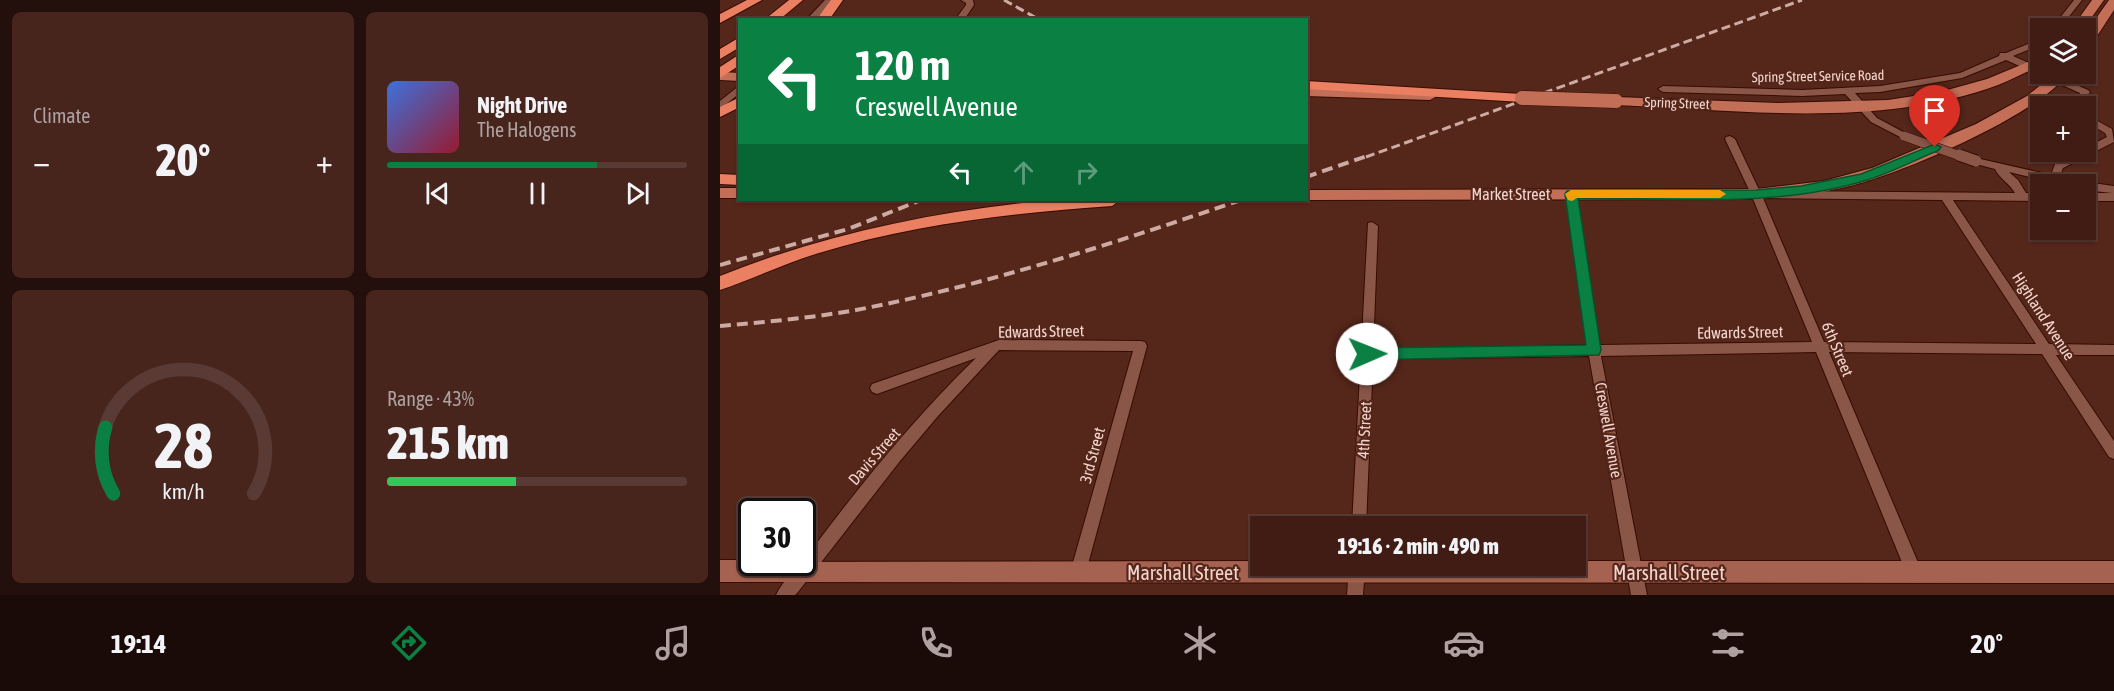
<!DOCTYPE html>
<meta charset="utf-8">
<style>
:root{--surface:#401c14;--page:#47251d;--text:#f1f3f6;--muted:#aea1a0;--line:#593a34;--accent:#0b8043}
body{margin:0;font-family:"Asap Condensed",sans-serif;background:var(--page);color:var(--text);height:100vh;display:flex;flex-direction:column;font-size:22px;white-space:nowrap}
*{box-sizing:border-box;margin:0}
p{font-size:20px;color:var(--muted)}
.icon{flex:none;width:33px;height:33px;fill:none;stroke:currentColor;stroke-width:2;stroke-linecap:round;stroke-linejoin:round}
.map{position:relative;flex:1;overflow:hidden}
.panel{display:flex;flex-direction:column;gap:12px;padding:12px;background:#230f0b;width:720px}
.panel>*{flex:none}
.banner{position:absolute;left:18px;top:18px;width:570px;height:183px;border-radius:0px;box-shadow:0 2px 4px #0004,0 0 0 2px var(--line);background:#0b8043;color:#fff;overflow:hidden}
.controls{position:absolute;left:1310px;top:18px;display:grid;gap:12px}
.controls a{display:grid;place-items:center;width:66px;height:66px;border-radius:0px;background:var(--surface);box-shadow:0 2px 4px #0004,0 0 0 2px var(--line);font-size:30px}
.speed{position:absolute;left:18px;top:498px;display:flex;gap:12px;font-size:30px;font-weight:700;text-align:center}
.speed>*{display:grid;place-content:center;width:78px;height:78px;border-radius:50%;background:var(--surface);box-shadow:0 2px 4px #0004,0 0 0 2px var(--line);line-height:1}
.speed .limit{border:3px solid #111;border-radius:9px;background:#fff;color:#111}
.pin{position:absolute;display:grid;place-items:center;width:51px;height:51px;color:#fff;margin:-62px -26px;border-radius:50% 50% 50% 0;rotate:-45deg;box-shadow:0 0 6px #0007}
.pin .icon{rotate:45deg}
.me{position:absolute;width:66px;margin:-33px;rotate:89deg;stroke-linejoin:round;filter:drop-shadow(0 0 4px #0008)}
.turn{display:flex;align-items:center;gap:21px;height:126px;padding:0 18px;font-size:27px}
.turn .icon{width:78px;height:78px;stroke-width:2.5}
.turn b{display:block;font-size:42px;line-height:51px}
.lanes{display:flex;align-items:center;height:57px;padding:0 18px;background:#0003;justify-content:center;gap:30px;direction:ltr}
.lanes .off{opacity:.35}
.big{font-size:45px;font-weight:800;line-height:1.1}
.panel .tile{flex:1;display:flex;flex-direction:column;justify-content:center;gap:9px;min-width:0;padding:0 21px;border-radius:9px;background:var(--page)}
.panel .dial{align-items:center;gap:0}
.dial svg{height:156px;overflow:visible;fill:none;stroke:var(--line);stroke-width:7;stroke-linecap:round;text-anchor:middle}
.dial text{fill:var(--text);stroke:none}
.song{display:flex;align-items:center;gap:18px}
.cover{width:72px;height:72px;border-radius:9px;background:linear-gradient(135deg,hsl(220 70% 55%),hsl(350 70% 35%))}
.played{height:6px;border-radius:3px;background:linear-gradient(90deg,var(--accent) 70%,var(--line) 70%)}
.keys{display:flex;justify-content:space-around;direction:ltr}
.heat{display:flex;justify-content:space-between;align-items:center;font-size:33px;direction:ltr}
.charge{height:9px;border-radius:4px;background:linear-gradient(90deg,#34c759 43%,var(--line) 0)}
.panel .tiles{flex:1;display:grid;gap:12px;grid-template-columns:repeat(2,1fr)}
.trip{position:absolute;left:530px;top:516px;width:336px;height:60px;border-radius:0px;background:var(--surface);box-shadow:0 2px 4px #0004,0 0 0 2px var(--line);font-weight:800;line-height:60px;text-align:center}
.menu{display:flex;height:96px;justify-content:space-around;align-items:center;background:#1a0b08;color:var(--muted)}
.menu .icon{width:42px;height:42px}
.menu .current{color:var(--accent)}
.menu b{font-size:27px;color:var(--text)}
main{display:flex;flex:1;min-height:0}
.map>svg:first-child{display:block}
</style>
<main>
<section class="panel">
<div class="tiles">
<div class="tile"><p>Climate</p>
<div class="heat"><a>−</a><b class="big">20°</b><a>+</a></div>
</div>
<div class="tile">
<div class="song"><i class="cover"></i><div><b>Night Drive</b><p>The Halogens</p></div></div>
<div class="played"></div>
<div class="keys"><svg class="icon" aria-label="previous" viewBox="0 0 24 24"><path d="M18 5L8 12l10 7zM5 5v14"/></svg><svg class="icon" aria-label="pause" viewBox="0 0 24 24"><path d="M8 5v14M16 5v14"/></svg><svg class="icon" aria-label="next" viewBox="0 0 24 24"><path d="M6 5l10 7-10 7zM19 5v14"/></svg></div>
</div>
<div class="tile dial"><svg viewBox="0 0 100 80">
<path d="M14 69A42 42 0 1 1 86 69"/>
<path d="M14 69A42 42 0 0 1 10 35" stroke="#0b8043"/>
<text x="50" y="56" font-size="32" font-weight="700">28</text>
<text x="50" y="72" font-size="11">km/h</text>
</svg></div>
<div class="tile"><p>Range · 43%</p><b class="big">215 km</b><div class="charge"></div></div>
</div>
</section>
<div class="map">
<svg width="1394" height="595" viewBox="0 0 1394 595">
<rect width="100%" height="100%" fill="#55261a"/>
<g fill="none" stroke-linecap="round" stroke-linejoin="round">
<g stroke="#380c02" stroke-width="2">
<g id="street">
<path d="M 105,0 L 114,0 L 95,20 L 86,20 Z"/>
<path d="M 241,0 L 253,0 L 254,5 L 244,20 L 235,20 L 246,5 L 246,3 Z"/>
<path d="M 1354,0 L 1362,0 L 1340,28 L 1332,28 Z"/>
<path d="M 1320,39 L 1320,45 L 1293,56 L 1320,68 L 1320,74 L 1331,74 L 1368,90 L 1370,92 L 1359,106 L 1350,106 L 1360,93 L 1286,60 L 1242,78 L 1160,92 L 1135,93 L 1157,118 L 1187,134 L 1189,136 L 1184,139 L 1151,122 L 1125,94 L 1082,96 L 943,92 L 938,89 L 943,86 L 1082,90 L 1160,86 L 1240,73 L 1279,56 L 1280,53 L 1286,53 Z"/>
<path d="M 20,85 L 20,93 L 0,109 L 0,101 Z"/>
<path d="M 1365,114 L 1392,129 L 1394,142 L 1343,168 L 1341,173 L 1342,178 L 1358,182 L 1359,184 L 1338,184 L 1289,172 L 1298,180 L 1306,193 L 1320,193 L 1320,201 L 1233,200 L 1329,344 L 1394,345 L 1394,355 L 1336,355 L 1394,441 L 1394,459 L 1389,457 L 1322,354 L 1109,352 L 1202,572 L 1200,577 L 1194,580 L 1188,577 L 1096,352 L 881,356 L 927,595 L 911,595 L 869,356 L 653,359 L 646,526 L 632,526 L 648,223 L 652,222 L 658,226 L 653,349 L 867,345 L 846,194 L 851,190 L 856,194 L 880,345 L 1092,342 L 1031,194 L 1005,139 L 1006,137 L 1010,136 L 1015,139 L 1041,194 L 1046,191 L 1295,193 C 1290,184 1278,177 1275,169 L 1252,163 L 1252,159 L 1256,158 L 1331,175 L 1335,164 L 1359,152 L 1365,152 L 1365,148 L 1387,137 L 1385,133 L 1365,121 ZM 1043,198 L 1222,200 L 1316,344 L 1104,342 Z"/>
<path d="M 1365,182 L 1394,186 L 1394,201 L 1365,201 L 1365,193 L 1392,193 L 1365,190 L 1365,184 L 1361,184 Z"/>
<path d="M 279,340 L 421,341 L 425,342 L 427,346 L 364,579 L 358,581 L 352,579 L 350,573 L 413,351 L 279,350 L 218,416 L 180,461 L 78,592 L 75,595 L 56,595 C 62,581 80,565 90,552 C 140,485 195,417 256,358 L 157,394 L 152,392 L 150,388 L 152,384 Z"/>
<path d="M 629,566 L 645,566 L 643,595 L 627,595 Z"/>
</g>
</g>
<g stroke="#380c02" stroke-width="2">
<path id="secondary" d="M 0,560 L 32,560 L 32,562 L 540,561 L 540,566 L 855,566 L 855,561 L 1394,561 L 1394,583 L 0,582 Z"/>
</g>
<g stroke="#380c02" stroke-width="2">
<g id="primary">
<path d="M 1372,0 L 1384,0 L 1364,28 L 1352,28 Z"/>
<path d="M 1389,0 L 1394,0 L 1394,10 L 1370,47 L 1365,48 L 1365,34 Z"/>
<path d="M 1320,57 L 1320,66 C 1306,72 1292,79 1278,85 C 1161,129 1018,110 896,105 L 889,101 L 896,97 L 1058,103 L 1168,100 L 1220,92 L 1267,79 Z"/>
<path d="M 0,72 L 20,73 L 20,81 L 0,80 Z"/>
<path d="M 1334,74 L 1348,74 C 1316,116 1179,175 1126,187 C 1097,194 1066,196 1036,199 L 586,200 L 583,200 L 586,200 L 586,190 L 1036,189 L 1104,181 L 1152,168 L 1256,124 L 1307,96 Z"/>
<path d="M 586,88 L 710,92 L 717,96 L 710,100 L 586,96 Z"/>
<rect x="0" y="188" width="20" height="10"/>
</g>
</g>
<g stroke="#380c02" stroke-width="2">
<g id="highway">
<path d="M 27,0 L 42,0 L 0,23 L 0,14 Z"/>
<path d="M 69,0 L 83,0 L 59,20 L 44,20 Z"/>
<path d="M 111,0 L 123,0 L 109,20 L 96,20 Z"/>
<path d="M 20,37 L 20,47 L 0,59 L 0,49 Z"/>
<path d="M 20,54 L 20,65 L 0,78 L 0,67 Z"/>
<path d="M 586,81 L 802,94 L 809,98 L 802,102 L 586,89 Z"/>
<path d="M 20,97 L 20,107 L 0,117 L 0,107 Z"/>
<path d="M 0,174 L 20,175 L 20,185 L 0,184 Z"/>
<path d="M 330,200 L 400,200 L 392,206 C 293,213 194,224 99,253 C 65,263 33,279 0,290 L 0,276 C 107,233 216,211 330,200 Z"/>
</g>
</g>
<use href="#street" fill="#895648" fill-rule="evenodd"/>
<use href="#secondary" fill="#a66250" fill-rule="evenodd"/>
<use href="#primary" fill="#c36f58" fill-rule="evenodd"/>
<use href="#highway" fill="#ea7f62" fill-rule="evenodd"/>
<g stroke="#cdaba2" stroke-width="3" stroke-dasharray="9 4.5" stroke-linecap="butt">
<path d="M 284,0 L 320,20"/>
<path d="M 646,157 L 1082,0"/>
</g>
<g stroke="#cdaba2" stroke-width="4" stroke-dasharray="11 6" stroke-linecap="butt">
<path d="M 586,177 L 650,155"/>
<path d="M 0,265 L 128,229 L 201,200"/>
<path d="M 0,326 C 45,322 91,318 136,310 C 267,285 394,243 521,200"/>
</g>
<g stroke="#380c02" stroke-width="10" stroke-linecap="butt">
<path id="street-bridge-far1" d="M 1184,136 L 1243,157"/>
</g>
<g stroke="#380c02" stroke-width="13" stroke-linecap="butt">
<path id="street-bridge" d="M 1239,155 L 1256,161"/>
</g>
<g stroke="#380c02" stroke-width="15" stroke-linecap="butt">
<path id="primary-bridge" d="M 802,98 L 896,101"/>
</g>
<use href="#street-bridge-far1" stroke="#895648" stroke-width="9"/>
<use href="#street-bridge" stroke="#895648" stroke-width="11"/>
<use href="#primary-bridge" stroke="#c36f58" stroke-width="14"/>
</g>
<path fill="#0b8043" stroke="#07532c" stroke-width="1.5" d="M 1215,144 L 1221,147 L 1219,150 C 1195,160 1171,173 1147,180 C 1058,208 951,198 858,198 L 881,350 L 879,355 L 647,360 L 640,354 L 647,348 L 866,345 L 845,194 L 847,191 L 1036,190 L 1081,186 L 1141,174 Z"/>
<path fill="#f59e0b" d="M 851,190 L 1000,190 L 1006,194 L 1000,198 L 857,198 L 852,201 L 848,200 L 845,194 Z"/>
<g text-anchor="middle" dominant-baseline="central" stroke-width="4.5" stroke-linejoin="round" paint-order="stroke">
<g font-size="14" fill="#f4d5cd" stroke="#55261a">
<text transform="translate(1098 76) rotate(-1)">Spring Street Service Road</text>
<text transform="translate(957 103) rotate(2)">Spring Street</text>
</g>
<g font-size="16" fill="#f4d5cd" stroke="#55261a">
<text x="791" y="194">Market Street</text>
<text transform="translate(1324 316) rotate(57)">Highland Avenue</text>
<text transform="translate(321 331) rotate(-1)">Edwards Street</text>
<text transform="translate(1020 332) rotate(-1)">Edwards Street</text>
<text transform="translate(1118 349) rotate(67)">6th Street</text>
<text transform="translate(644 430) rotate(-87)">4th Street</text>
<text transform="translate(889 430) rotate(80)">Creswell Avenue</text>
<text transform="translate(372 455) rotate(-75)">3rd Street</text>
<text transform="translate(154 456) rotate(-49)">Davis Street</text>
</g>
<g font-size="20" fill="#f4d5cd" stroke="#55261a">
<text x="463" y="572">Marshall Street</text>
<text x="949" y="572">Marshall Street</text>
</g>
</g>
</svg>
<div class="controls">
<a><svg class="icon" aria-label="layers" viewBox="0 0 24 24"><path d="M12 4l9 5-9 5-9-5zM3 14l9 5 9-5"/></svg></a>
<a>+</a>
<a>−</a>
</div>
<div class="speed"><div class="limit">30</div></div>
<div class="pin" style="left:1215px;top:147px;background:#d93025"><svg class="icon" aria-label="arrive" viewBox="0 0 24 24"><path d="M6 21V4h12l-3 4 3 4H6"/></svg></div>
<svg class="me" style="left:647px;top:354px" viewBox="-20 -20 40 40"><circle r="19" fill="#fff"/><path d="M0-13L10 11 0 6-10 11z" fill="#0b8043"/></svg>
<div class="trip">19:16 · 2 min · 490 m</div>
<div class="banner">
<div class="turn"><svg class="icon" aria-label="left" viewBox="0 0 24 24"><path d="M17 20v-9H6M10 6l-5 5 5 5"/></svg><div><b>120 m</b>Creswell Avenue</div></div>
<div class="lanes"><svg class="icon" aria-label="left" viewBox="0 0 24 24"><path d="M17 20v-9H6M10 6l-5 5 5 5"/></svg><svg class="icon off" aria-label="ahead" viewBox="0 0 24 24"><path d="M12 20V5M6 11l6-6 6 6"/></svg><svg class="icon off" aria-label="right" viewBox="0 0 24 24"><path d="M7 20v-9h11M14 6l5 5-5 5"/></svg></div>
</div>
</div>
</main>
<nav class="menu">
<b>19:14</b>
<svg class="icon current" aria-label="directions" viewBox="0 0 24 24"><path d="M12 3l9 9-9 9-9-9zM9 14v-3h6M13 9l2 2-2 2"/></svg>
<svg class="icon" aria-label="music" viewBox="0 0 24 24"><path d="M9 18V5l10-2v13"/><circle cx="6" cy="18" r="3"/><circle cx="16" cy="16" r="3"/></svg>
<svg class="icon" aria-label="phone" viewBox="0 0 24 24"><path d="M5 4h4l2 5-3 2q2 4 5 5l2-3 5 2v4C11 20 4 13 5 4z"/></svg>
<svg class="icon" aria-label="climate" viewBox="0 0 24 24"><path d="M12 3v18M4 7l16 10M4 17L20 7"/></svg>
<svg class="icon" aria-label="car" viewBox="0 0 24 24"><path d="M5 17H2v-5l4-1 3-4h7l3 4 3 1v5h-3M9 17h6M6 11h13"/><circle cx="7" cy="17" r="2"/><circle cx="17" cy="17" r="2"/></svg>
<svg class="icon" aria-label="filters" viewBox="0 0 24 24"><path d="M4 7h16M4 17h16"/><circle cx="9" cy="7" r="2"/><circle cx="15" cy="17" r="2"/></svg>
<b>20°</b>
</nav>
